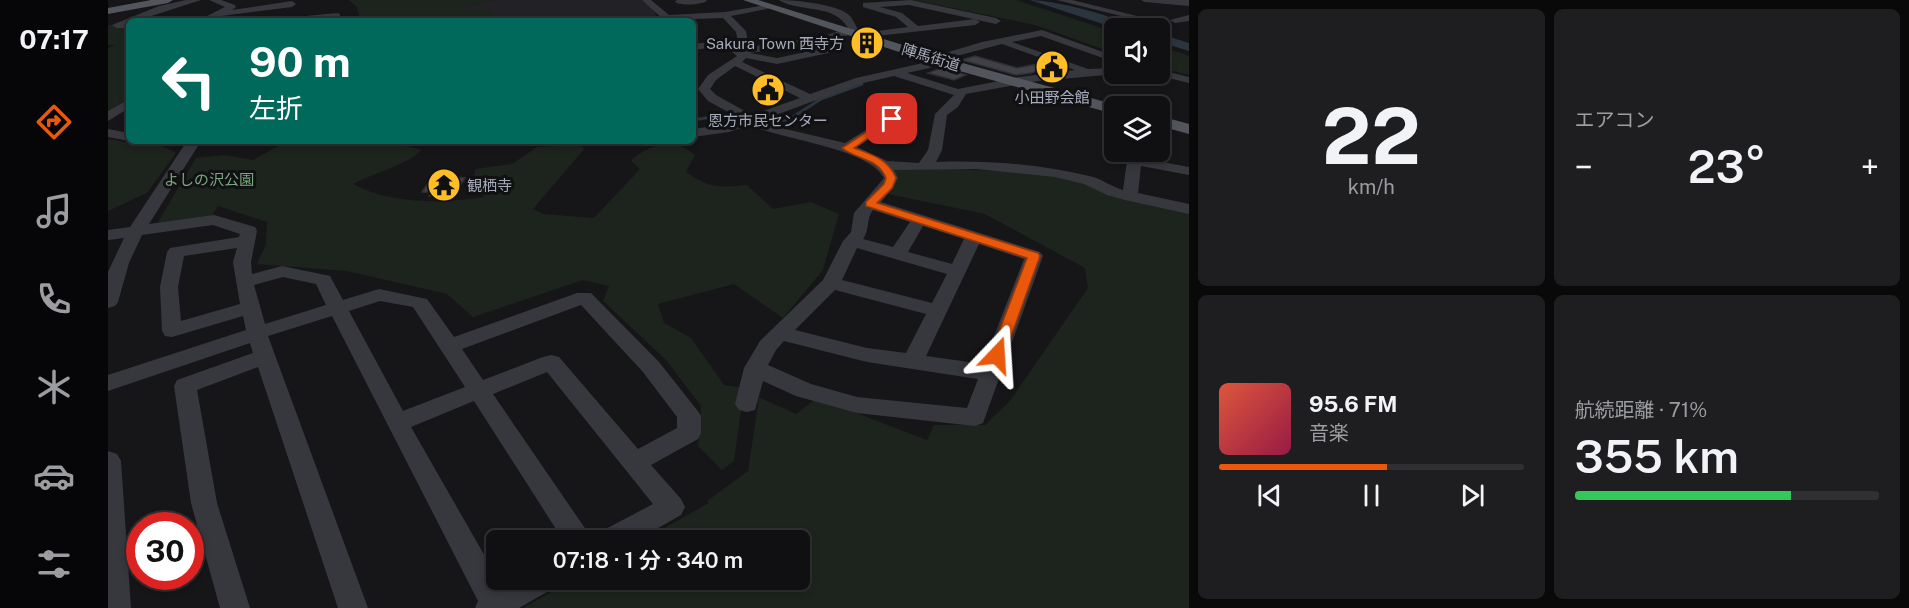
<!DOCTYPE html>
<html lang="ja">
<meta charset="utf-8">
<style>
:root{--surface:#101013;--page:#1e1e21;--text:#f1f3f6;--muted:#9c9da0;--line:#303033;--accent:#ea580c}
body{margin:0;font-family:"Public Sans","Noto Sans JP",sans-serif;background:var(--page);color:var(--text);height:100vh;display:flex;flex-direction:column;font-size:22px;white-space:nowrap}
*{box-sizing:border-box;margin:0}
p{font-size:20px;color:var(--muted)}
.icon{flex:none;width:33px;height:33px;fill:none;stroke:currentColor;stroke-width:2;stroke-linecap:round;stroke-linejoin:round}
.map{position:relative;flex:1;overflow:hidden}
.details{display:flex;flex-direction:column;gap:9px;padding:9px;background:#09090a;width:720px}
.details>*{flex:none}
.hud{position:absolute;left:18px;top:18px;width:570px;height:126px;border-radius:9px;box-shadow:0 3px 9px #0003,0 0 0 2px var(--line);background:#00695c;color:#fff;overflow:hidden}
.buttons{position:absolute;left:996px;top:18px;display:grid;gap:12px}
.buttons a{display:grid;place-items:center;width:66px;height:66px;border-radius:9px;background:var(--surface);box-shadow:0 3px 9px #0003,0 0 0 2px var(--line);font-size:30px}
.speed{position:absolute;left:18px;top:512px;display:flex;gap:12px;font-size:30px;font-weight:700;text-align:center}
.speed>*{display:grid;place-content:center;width:78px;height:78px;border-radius:50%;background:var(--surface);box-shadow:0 3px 9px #0003,0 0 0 2px var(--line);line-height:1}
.speed .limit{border:9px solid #d22;background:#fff;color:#111}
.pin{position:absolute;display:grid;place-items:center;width:51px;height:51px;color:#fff;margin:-26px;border-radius:12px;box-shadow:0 3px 9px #0006}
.me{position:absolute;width:66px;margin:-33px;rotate:20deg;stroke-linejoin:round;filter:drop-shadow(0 0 4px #0008)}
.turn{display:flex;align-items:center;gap:21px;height:126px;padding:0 24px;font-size:27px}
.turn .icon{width:78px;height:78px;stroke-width:2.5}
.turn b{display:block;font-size:42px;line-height:51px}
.big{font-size:45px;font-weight:600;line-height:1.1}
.details .tile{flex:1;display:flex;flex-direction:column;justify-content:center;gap:9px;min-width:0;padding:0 21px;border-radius:9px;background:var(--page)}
.details .dial{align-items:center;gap:0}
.dial b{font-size:78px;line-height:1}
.song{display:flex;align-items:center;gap:18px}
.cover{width:72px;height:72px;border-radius:9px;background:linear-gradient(135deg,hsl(10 70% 55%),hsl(340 70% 35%))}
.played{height:6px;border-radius:3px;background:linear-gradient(90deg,var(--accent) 55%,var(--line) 55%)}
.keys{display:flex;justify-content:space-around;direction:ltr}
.heat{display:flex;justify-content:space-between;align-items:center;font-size:33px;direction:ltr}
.charge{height:9px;border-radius:4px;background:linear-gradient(90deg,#34c759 71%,var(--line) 0)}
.details .tiles{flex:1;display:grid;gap:9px;grid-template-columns:repeat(2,1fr)}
.trip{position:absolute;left:378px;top:530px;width:324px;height:60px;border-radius:9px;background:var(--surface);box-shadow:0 3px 9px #0003,0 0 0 2px var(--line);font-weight:600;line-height:60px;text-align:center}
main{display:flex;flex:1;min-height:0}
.tabs{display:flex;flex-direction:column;width:108px;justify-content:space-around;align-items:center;background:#060608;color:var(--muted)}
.tabs .icon{width:42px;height:42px}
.tabs .active{color:var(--accent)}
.tabs b{font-size:27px;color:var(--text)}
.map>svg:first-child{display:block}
</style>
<main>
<nav class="tabs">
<b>07:17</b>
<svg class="icon active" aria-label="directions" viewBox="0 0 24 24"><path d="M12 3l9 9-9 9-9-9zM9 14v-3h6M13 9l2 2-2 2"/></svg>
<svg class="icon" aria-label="music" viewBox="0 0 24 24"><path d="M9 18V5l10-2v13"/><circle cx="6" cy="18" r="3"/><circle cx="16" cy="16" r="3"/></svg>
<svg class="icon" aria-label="phone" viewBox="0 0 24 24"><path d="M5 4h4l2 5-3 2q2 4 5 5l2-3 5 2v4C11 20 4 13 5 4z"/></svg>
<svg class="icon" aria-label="climate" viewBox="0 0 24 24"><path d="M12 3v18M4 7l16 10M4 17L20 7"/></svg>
<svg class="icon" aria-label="car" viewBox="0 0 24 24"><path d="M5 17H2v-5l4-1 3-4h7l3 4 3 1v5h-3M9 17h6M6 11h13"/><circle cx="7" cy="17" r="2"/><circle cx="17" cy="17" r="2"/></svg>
<svg class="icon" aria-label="filters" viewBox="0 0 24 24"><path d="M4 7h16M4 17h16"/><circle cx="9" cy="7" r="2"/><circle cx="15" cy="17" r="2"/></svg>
</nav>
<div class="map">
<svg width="1081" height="608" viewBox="0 0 1081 608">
<rect width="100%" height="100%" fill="#161619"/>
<path fill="#222226" d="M 386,0 L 536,0 L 546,8 L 549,19 L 548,21 L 393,21 L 380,10 L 356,11 L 359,6 Z"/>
<g fill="#1c241d">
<path d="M 241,0 L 386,0 L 359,6 L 357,10 L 381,10 L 393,21 L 252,21 L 249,7 Z"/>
<path d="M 806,0 L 908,0 L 1006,32 L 1006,53 L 927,25 Z"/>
<path d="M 0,25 L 21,25 L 21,98 L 0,111 L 0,48 L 7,45 L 0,45 Z"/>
<path d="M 1052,46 L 1081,56 L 1081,75 L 1052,68 Z"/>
<path d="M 0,139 L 16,142 L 48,143 L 68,153 L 39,193 L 0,211 Z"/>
<path d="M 192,141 C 232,141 274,137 313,150 C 305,163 260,175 245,184 C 281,204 336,204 376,197 L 366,183 L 367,169 L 404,164 L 429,147 L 469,145 L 477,148 L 425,209 L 435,214 L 486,218 L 532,169 L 523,161 C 532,150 557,140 571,145 C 577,147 583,152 587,155 L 578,172 C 601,188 611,188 639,185 L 665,209 L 703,202 L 731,214 L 715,270 L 675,318 L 626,284 L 550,304 L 556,323 L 583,338 L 616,385 L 636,388 L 626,461 L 614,470 L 590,446 L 593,406 L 558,360 L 495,301 L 501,286 L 475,280 L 365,317 L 339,294 L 239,271 L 149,264 L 158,244 L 159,222 L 110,206 L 103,217 L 53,224 L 50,222 L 88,158 L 116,155 L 145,160 L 174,144 Z"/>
<path d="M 782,166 L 953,174 L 1081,213 L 1081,608 L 415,608 L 466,579 L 692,579 L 692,540 L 535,540 L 601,503 L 599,501 L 640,471 L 651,397 L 688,414 L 709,398 L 819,440 L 826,425 L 877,425 L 901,402 L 980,288 L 977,268 L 877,214 L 780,194 L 788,180 Z"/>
</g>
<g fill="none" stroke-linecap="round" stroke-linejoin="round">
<g stroke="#2b353e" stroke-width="3">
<path d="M 585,120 L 617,115 L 633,117"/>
<path d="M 654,121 L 680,120 L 713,99 L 754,84"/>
</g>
<g fill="#2b353e" fill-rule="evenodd">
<path d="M 922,0 C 943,0 1009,15 1023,28 L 1007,28 Z"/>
<path d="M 1052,34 L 1081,43 L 1081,51 L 1052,42 Z"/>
</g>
</g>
<g fill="#404146" stroke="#303035" stroke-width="1.5">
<path d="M 867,56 L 909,68 L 935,63 L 936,68 L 923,73 L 908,75 L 854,60 Z"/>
<path d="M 833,68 L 858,75 L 846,80 L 820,73 Z"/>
<path d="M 336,175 L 357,178 L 347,193 L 336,193 L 334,196 L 321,196 L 323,192 L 314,192 L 325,176 Z"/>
</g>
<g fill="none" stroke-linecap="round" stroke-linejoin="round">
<g fill="#37383e" fill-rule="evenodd">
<path d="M 78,0 L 93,0 L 28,21 L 21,21 L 21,28 L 9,28 L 4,25 L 51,6 Z"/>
<path d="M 101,0 L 113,0 L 127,5 L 128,7 L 124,10 L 184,1 L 188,4 L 184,7 L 113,16 L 101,21 L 89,21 L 117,7 Z"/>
<path d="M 534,0 L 543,0 L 561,15 L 617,12 L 663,4 L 663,8 L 623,16 L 638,31 L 641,47 L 716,36 L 740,28 C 726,3 692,13 671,0 C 687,0 731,4 742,16 C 745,19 747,25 750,29 L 745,34 L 713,42 L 725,48 L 725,52 L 669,64 L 638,58 L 634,62 L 702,94 L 748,78 L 824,61 L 824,57 L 874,42 L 934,30 L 1006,56 L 1006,62 L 933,36 L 904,42 L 980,69 L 1006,68 L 1006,74 L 1009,74 L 930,81 L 858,94 L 850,107 L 839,115 L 834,150 L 828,162 C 879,160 931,164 981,176 C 993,178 1003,187 1015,190 L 1019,161 L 1017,152 L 1031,152 L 1032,158 L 1081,167 L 1081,175 L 1033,166 L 1030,193 L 1081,204 L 1081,214 L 1017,200 L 999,195 L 976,184 L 947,177 L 868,169 L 786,170 L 790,178 L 785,188 L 773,202 L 932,252 L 935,256 L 875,423 L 867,426 L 749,413 L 688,396 L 655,381 L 647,410 L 639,412 L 631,410 L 627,404 L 636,368 L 652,341 L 715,280 L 735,241 L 743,232 L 746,213 L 776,178 C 760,148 675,140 642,125 L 621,132 L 585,137 L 585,129 L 619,124 L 633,119 L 600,101 L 590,89 L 600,75 L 629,56 C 616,44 601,48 585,50 L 585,44 L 613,41 L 631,47 L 628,32 L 615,18 L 556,20 ZM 701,44 L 711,49 L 669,58 L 642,53 ZM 894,44 L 967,70 L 911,77 L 850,89 L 799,73 L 839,64 L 840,62 L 837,59 ZM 627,66 L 692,98 L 644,115 L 608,95 L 602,89 L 608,80 ZM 786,76 L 846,95 L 827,114 L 820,150 L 811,163 L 779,161 L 749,147 L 788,122 L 790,119 L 788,116 L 780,116 L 737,143 L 669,127 L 654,120 L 755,83 ZM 765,210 L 802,222 L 785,247 L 755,239 C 762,230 758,218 765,210 ZM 815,226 L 856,239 L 844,264 L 800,252 ZM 871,244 L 916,259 L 875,364 L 818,356 ZM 749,248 L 839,274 L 824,303 L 734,280 ZM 727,290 L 818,314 L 798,353 L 759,348 L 687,330 ZM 676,341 L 759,362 L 870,379 L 859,408 L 749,397 L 703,384 L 660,365 L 668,350 Z"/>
<path d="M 569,0 L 598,0 L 599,1 C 592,5 574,6 567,2 Z"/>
<path d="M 803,0 L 888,18 L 893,21 L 888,24 L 801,5 L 772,7 L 794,13 L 810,26 L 867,19 L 872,22 L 867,25 L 751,38 L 751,34 L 754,33 L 800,27 L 788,17 L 755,7 L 755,3 Z"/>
<path d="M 949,0 L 964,0 L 1033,17 L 1029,20 Z"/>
<path d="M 1033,0 L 1081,0 L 1081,6 L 1037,2 Z"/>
<path d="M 229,13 L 232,14 L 232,18 L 205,21 L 194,19 L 198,16 Z"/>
<path d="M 1081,15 L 1081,21 L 1067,23 L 1062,20 Z"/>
<path d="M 1052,70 L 1081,77 L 1081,83 L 1048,75 L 1047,74 L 1052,74 Z"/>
<path d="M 21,99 L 21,108 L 0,121 L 0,111 Z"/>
<path d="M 0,129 L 21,133 L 21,141 L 0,137 Z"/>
<path d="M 79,141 L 93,141 L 41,224 L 106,215 L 147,227 L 149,231 L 143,262 L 144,274 L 174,266 L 222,276 L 235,300 L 271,289 L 319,299 L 346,337 L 469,293 L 483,293 L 551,362 L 589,410 L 593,416 L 593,433 L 590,439 L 543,465 L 573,499 L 577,507 L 573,515 L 529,540 L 490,540 L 494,531 L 545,504 L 439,372 L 385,394 L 485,540 L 455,540 L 366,401 L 303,427 L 394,586 L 406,579 L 449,579 L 444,589 L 411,608 L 367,608 L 370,601 L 224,316 L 160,336 L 260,608 L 230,608 L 150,367 L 89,390 L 109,503 L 142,608 L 112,608 L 83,503 L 66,386 L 69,380 L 145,353 L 142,343 L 0,391 L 0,375 L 138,330 L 135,316 L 64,337 L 57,336 L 54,331 L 52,287 L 59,252 L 62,248 L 68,247 L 131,237 L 132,234 L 105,225 L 34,235 L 21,263 L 10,302 L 7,306 L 0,308 L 0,272 L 16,238 L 0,240 L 0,230 L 22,227 ZM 129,248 L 125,262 L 132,304 L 73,321 L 70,287 L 76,256 ZM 175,277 L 208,284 L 218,305 L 157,324 L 146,285 ZM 272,301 L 305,307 L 357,387 L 295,411 L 241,311 ZM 473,305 L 535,372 L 569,417 L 569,428 L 530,449 L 451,357 L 443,355 L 435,357 L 375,380 L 354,349 Z"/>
<path d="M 0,451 L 9,454 L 13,461 L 23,608 L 0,608 Z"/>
</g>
<g fill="#53555d" fill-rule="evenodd">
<path d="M 43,0 L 65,0 L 60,3 L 0,14 L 0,8 Z"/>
<path d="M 635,0 L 650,0 L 840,59 L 1012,106 L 1006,106 L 1006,114 L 830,65 Z"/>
<path d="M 1052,116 L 1081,124 L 1081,134 L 1052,126 Z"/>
</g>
</g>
<path fill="#ea580c" stroke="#983908" stroke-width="1.5" d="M 781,117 L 788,119 L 746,148 C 765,155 780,159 788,178 L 784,188 L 769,203 L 930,253 L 932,256 L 895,359 L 889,360 L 882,355 L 919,258 L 758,206 L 758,202 L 776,184 L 778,178 C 770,158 750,160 734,148 Z"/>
<defs>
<g id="building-disc" transform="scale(1.725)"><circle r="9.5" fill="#ffbd28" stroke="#111114"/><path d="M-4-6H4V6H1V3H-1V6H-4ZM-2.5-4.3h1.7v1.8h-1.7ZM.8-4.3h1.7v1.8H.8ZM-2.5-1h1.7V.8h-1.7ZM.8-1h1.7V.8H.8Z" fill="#111"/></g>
<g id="civic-disc" transform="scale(1.725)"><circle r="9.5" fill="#ffbd28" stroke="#111114"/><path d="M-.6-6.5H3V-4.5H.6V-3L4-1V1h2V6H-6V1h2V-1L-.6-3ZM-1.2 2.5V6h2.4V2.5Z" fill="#111"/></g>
<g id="temple-disc" transform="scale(1.725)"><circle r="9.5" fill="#ffbd28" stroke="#111114"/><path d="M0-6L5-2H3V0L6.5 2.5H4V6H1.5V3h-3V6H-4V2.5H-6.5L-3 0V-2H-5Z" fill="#111"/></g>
</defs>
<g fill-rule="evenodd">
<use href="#building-disc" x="759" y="43"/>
<use href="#civic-disc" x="944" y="67"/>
<use href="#civic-disc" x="660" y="90"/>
<use href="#temple-disc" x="336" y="185"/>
</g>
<g text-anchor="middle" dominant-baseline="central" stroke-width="6" stroke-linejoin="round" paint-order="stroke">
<g font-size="15" fill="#a7acba" stroke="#111114">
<text x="736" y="43" text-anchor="end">Sakura Town 西寺方</text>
<text x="944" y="97">小田野会館</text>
<text x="660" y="120">恩方市民センター</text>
<text x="359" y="185" text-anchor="start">観栖寺</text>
</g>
<g font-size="15" fill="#a7acba" stroke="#111114">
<text transform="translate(823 57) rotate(17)">陣馬街道</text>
</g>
<g font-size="15" fill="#7ca780" stroke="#111114">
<text x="101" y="179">よしの沢公園</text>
</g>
</g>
</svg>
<div class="buttons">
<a><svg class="icon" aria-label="sound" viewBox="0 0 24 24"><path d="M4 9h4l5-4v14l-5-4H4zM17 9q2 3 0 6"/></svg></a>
<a><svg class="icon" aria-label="layers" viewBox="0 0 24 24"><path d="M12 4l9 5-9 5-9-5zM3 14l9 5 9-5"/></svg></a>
</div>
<div class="speed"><div class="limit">30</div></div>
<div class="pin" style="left:784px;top:119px;background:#d93025"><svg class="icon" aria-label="arrive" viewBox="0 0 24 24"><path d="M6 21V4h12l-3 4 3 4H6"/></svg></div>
<svg class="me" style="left:889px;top:355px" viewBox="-20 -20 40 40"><path d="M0-17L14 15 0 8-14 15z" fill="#ea580c" stroke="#fff" stroke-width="4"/></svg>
<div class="trip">07:18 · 1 分 · 340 m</div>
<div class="hud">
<div class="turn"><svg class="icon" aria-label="left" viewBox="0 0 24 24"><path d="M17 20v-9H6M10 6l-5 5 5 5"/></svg><div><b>90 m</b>左折</div></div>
</div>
</div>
<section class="details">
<div class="tiles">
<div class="tile dial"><b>22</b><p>km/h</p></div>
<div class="tile"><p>エアコン</p>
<div class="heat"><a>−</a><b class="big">23°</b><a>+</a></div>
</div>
<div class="tile">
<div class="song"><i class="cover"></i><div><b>95.6 FM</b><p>音楽</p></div></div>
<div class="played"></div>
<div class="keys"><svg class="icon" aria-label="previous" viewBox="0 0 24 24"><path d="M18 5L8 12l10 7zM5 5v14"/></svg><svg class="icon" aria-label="pause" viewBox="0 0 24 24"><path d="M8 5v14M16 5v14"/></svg><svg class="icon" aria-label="next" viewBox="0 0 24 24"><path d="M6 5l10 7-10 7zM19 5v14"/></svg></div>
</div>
<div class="tile"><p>航続距離 · 71%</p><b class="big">355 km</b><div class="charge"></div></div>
</div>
</section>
</main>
